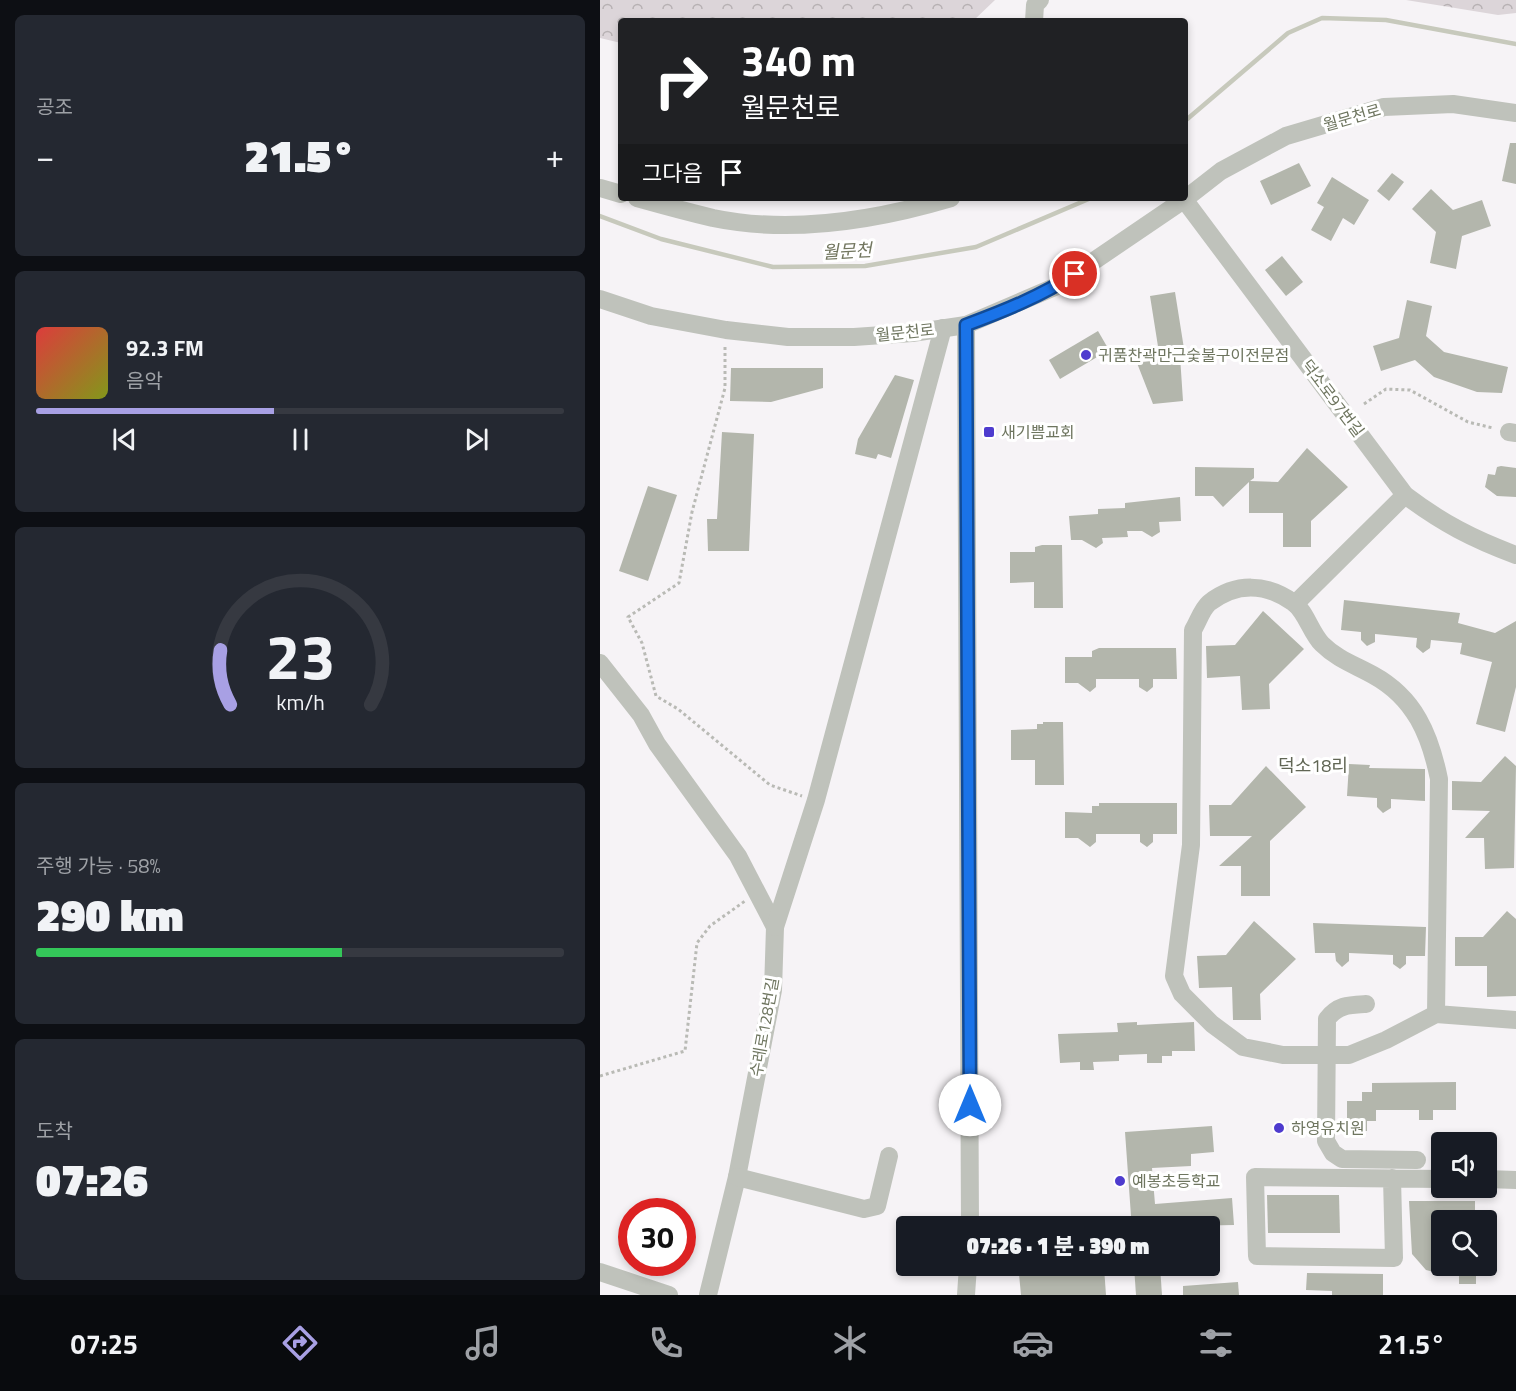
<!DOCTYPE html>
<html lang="ko">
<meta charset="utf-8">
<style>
:root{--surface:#171b24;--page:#242831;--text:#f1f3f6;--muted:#9ea1a6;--line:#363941;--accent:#a8a0e4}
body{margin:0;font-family:"Titillium Web","Noto Sans KR",sans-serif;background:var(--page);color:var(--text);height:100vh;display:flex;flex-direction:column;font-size:22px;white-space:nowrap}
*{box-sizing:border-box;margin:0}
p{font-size:20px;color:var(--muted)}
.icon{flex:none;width:33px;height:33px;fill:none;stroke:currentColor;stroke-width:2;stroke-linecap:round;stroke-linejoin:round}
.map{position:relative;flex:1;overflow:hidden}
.details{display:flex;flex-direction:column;gap:15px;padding:15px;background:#0d0f14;width:600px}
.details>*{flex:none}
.hud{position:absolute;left:18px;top:18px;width:570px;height:183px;border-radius:6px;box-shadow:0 3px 9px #0003;background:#202124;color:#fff;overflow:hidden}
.controls{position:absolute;left:831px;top:1132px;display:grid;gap:12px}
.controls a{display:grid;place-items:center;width:66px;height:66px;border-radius:6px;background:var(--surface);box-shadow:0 3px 9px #0003;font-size:30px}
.speed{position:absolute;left:18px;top:1198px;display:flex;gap:12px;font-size:30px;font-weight:700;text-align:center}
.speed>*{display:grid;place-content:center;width:78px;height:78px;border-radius:50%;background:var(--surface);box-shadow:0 3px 9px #0003;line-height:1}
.speed .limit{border:9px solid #d22;background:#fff;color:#111}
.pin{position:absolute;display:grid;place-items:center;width:51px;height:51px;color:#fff;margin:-26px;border:3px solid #fff;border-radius:50%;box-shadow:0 2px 6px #0007}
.me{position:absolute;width:66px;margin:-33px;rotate:0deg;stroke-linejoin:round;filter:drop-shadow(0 0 4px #0008)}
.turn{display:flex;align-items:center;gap:21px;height:126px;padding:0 24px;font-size:27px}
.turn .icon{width:78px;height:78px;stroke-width:2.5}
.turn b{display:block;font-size:42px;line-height:51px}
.then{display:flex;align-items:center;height:57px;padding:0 24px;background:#0003;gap:12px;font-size:22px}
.big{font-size:45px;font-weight:800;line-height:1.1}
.details .card{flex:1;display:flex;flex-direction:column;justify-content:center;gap:9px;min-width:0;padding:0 21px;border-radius:9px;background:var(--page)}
.details .dial{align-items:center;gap:0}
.dial svg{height:156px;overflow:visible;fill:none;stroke:var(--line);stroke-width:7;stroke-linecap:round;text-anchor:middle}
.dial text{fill:var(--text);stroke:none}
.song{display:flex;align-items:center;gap:18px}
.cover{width:72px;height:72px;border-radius:9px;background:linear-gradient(135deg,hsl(0 70% 55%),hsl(70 70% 35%))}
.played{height:6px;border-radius:3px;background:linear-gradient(90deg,var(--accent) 45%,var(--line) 45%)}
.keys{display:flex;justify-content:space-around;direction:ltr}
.heat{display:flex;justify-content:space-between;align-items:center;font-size:33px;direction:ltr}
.charge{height:9px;border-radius:4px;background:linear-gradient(90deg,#34c759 58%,var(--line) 0)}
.trip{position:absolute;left:296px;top:1216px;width:324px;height:60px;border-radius:6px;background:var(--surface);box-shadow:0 3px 9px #0003;font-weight:800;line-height:60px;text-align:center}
.menu{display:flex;height:96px;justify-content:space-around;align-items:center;background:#090b0e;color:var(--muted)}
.menu .icon{width:42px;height:42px}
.menu .current{color:var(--accent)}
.menu b{font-size:27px;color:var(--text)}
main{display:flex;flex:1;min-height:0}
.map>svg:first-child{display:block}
</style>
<main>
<section class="details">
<div class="card"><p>공조</p>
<div class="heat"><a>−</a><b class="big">21.5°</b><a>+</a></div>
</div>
<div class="card">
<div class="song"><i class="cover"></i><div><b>92.3 FM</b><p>음악</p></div></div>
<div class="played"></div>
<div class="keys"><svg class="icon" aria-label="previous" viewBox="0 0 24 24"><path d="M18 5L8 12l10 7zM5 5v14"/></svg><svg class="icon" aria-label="pause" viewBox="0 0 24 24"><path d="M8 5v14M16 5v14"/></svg><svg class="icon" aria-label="next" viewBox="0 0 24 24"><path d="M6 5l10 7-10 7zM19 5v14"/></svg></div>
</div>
<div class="card dial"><svg viewBox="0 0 100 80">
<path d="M14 69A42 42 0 1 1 86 69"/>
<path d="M14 69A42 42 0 0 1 9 41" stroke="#a8a0e4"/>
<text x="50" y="56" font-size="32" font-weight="700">23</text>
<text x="50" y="72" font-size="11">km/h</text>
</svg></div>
<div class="card"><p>주행 가능 · 58%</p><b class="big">290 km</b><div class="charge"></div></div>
<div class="card"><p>도착</p><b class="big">07:26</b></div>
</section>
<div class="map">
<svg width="916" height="1295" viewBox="0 0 916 1295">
<defs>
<pattern id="forest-crowns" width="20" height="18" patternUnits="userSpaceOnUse" patternTransform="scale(1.5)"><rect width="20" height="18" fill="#dcd5d9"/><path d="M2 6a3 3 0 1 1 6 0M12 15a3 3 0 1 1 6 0" fill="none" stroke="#b7b1b3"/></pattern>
</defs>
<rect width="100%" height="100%" fill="#f6f3f6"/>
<g fill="url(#forest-crowns)">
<path d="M 0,0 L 395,0 L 373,21 L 21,21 L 21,43 L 0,38 Z"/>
<path d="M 806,0 L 916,0 L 916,13 L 898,15 Z"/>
</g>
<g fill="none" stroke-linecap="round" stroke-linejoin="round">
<g stroke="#c7c9bc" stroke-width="4.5">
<path d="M 585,121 L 688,33 L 722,18 L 786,20 L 916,44"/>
<path d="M 0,216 L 61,239 L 173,267 L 265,266 L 376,247 L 491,198"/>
</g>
</g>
<g fill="#b3b6ac">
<path d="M 910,143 L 916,143 L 916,184 L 902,181 Z"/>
<path d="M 699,163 L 711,186 L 671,205 L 660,181 Z"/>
<path d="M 792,173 L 804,182 L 789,201 L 777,191 Z"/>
<path d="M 732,177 L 769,200 L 754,225 L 743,218 L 731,241 L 711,230 L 724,207 L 717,203 Z"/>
<path d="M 831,189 L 853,210 L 882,200 L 891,226 L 862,236 L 856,269 L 830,263 L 836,232 L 812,209 Z"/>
<path d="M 682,256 L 703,282 L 686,296 L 665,270 Z"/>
<path d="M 575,292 L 585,355 L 580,356 L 583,401 L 553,404 L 537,363 L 560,359 L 550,296 Z"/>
<path d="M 807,300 L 832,306 L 826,336 L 844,352 L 908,367 L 902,393 L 877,392 L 834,377 L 815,360 L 781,371 L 773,346 L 799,338 Z"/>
<path d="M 498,331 L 509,350 L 460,379 L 449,360 Z"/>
<path d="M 131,368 L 223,368 L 223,388 L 171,402 L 130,401 Z"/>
<path d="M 295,375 L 314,380 L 291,458 L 278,454 L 276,459 L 255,454 L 258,439 Z"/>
<path d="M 122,432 L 154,434 L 149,551 L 108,551 L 107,519 L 117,519 Z"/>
<path d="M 707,448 L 748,487 L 711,521 L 711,547 L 683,547 L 683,513 L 649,513 L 649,482 L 623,507 L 613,496 L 595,496 L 595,467 L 654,468 L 654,478 L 650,481 L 678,482 Z"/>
<path d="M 901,466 L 916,468 L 916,497 L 897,496 L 885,487 L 888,474 L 895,475 L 897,467 Z"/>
<path d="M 48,486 L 77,495 L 48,581 L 19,571 Z"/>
<path d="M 580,497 L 581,521 L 559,522 L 560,532 L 552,537 L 542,531 L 527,531 L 528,537 L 502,538 L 503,543 L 496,548 L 482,540 L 471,540 L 469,516 L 498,514 L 498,509 L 525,508 L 525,503 Z"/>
<path d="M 442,545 L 462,545 L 463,608 L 434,608 L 434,582 L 410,583 L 410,552 L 435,552 L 435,547 Z"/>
<path d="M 744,600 L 860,613 L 858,623 L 895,633 L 916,621 L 916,687 L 905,732 L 876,724 L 892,662 L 860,654 L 862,643 L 831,640 L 830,648 L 823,653 L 816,647 L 817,638 L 775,634 L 775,642 L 767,646 L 761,640 L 761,632 L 741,630 Z"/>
<path d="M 663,611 L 704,649 L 669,684 L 670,709 L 642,710 L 640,676 L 607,678 L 606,646 L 635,645 Z"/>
<path d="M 499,648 L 576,648 L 577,679 L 553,679 L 553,687 L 547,692 L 539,687 L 539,679 L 496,679 L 496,687 L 490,692 L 478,683 L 465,683 L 465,657 L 492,657 L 492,651 Z"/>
<path d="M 443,722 L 463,722 L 464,785 L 435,785 L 435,760 L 411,760 L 411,730 L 437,729 L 437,724 L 443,724 Z"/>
<path d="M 905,756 L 916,766 L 914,868 L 885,869 L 884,838 L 865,838 L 890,811 L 852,810 L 852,781 L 881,782 Z"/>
<path d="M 749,764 L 770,765 L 769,768 L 825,769 L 825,801 L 791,799 L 791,808 L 783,813 L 777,807 L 777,798 L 747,796 Z"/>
<path d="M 666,766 L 706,807 L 670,841 L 670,896 L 641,896 L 641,866 L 619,866 L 652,836 L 610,836 L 609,805 L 631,805 Z"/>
<path d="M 499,803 L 577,803 L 577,834 L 553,834 L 553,842 L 547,847 L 540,842 L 540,834 L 496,834 L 496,842 L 490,847 L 478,838 L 465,838 L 465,812 L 492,813 L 492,806 L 499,806 Z"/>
<path d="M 907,911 L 916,919 L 916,996 L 887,997 L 887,966 L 855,966 L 855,937 L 883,937 Z"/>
<path d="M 654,921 L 696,959 L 660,994 L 661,1020 L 633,1020 L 632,987 L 599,988 L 597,956 L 626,955 Z"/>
<path d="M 713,923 L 826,927 L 825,956 L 806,956 L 806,964 L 800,969 L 793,964 L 793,955 L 749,953 L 749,961 L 742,967 L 736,961 L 735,953 L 715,953 Z"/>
<path d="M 537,1022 L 537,1025 L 594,1022 L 595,1051 L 572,1051 L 572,1056 L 562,1056 L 562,1063 L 547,1063 L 547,1054 L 519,1055 L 519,1061 L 493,1062 L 494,1070 L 480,1070 L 480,1062 L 460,1063 L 458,1034 L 518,1032 L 517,1023 Z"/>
<path d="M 856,1082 L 856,1110 L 833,1110 L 833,1120 L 819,1120 L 819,1110 L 776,1110 L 776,1121 L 767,1121 L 767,1131 L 747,1131 L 747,1101 L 762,1101 L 762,1092 L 772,1092 L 772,1083 Z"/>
<path d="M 612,1126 L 614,1152 L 591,1154 L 591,1166 L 552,1168 L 555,1204 L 632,1198 L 634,1225 L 535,1227 L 534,1216 L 531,1216 L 525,1132 Z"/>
<path d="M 667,1195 L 739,1195 L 740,1233 L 668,1233 Z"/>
<path d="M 809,1201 L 875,1201 L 875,1221 L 842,1221 L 842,1274 L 826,1270 L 812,1254 Z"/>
<path d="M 534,1266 L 560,1266 L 562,1295 L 536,1295 Z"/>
<rect x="859" y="1266" width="17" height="18"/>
<path d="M 504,1267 L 506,1295 L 421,1295 L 419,1274 Z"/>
<path d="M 707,1273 L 783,1274 L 783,1295 L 732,1295 L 732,1291 L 706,1290 Z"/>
<path d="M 638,1282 L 639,1295 L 583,1295 L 583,1286 Z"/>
</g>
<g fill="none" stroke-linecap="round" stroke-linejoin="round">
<g stroke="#b9bab5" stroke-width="3" stroke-dasharray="3 3" stroke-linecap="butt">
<path d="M 125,347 L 125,388 L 92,512 L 79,583 L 28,617 L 42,643 L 56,696 L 78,709 L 170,785 L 202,796"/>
<path d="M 764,404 L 786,389 L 810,390 L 868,422 L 893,428"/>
<path d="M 0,1076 L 85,1051 L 97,943 L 110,926 L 145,901"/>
</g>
<g stroke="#bfc2bb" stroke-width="18">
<path d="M 434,21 L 435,5 L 440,0"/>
<path d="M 0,188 L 21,194"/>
<path d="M 37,198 C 62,205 88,212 113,218 C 190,234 277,220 351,198"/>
<path d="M 583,198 L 805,495 C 842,523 873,539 916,555"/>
<path d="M 0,299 L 51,316 L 126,330 L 188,337 L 254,337 L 312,333 L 366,325 L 457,286 L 585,199 L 621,171 L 686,136 L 784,107 L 853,104 L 916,113"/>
<path d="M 366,325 L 370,1227"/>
<path d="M 909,432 L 916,433"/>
<path d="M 695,604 L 805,495"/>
<path d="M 0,663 L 41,715 L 57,744 L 138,856 L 175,927 L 173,990 L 137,1177 L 108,1295"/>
<path d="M 175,927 L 216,800 L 343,328"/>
<path d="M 766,1004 C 748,1005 738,1005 727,1019 L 726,1141 L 733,1153 L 742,1159 L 817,1160"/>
<path d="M 836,1014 L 839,779 C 830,735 815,698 773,675 C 755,665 737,659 722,644 C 711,633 706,612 694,603 C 666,583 636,582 609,603 C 602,609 598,622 593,630 L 591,845 L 574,976 L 582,994 L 612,1024 L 643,1047 L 683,1055 L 749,1055 L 786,1040 L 836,1014 L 916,1020"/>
<path d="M 137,1177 L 264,1209 L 277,1206 L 289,1156"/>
<path d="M 792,1178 L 794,1258 L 657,1256 L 655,1177 L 842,1179"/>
<path d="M 886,1179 L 916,1180"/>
<path d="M 0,1272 L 69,1295"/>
<path d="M 366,1295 L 368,1266"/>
</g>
</g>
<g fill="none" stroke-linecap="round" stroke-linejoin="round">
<g stroke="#114b97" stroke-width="15">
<path id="route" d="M 370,1105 L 366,325 C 404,311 441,296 475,274"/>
</g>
<use href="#route" stroke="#1a73e8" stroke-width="10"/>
</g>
<g fill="#4e3bce" stroke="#fff" stroke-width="2">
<circle cx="486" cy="355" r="6"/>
<rect x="383" y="426" width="12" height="12" rx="3"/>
<circle cx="679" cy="1128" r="6"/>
<circle cx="520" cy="1181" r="6"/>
</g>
<g text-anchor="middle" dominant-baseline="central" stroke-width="6" stroke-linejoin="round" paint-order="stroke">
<g font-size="16" fill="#6e755f" stroke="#fff">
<text transform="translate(752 117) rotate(-16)">월문천로</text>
<text transform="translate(305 332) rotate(-6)">월문천로</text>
<text transform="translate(733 398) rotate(53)">덕소로97번길</text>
<text transform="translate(164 1027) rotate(-80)">수레로128번길</text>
</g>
<g font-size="16" fill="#6e755f" stroke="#fff" text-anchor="start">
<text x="498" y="355">귀품찬곽만근숯불구이전문점</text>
<text x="401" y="432">새기쁨교회</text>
<text x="691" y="1128">하영유치원</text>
<text x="532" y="1181">예봉초등학교</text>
</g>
<g font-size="18" font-style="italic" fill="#72765f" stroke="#fff">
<text transform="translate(247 251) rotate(-3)">월문천</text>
</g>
<g font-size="18" fill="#616655" stroke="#fff">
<text x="713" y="765">덕소18리</text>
</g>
</g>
</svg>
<div class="controls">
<a><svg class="icon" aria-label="sound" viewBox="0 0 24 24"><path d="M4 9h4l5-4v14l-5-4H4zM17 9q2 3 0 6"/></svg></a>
<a><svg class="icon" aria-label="search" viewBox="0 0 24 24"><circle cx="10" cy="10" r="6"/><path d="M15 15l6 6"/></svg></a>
</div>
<div class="speed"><div class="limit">30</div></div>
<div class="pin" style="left:475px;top:274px;background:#d93025"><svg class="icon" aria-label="arrive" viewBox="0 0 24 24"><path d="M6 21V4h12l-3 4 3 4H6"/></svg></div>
<svg class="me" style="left:370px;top:1105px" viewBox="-20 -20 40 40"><circle r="19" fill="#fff"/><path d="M0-13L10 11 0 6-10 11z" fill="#1a73e8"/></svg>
<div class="trip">07:26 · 1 분 · 390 m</div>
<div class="hud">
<div class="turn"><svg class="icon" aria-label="right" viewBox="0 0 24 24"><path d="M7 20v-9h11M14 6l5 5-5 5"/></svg><div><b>340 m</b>월문천로</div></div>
<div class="then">그다음<svg class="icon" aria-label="arrive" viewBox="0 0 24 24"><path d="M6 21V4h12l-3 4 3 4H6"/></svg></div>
</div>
</div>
</main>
<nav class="menu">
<b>07:25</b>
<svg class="icon current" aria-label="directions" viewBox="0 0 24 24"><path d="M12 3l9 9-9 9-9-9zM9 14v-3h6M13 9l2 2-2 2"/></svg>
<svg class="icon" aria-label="music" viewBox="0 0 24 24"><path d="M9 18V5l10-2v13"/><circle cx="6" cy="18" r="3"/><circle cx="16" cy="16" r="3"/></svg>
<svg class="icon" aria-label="phone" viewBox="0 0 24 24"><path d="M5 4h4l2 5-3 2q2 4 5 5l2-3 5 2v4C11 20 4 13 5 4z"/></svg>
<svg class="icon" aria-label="climate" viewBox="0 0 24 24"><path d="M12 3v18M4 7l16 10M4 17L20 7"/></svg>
<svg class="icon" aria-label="car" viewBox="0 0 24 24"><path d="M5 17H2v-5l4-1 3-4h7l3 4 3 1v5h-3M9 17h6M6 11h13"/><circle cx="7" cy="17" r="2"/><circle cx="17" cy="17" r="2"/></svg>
<svg class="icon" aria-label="filters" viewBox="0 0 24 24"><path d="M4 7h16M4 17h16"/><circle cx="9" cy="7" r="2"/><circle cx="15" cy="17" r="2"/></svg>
<b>21.5°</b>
</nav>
